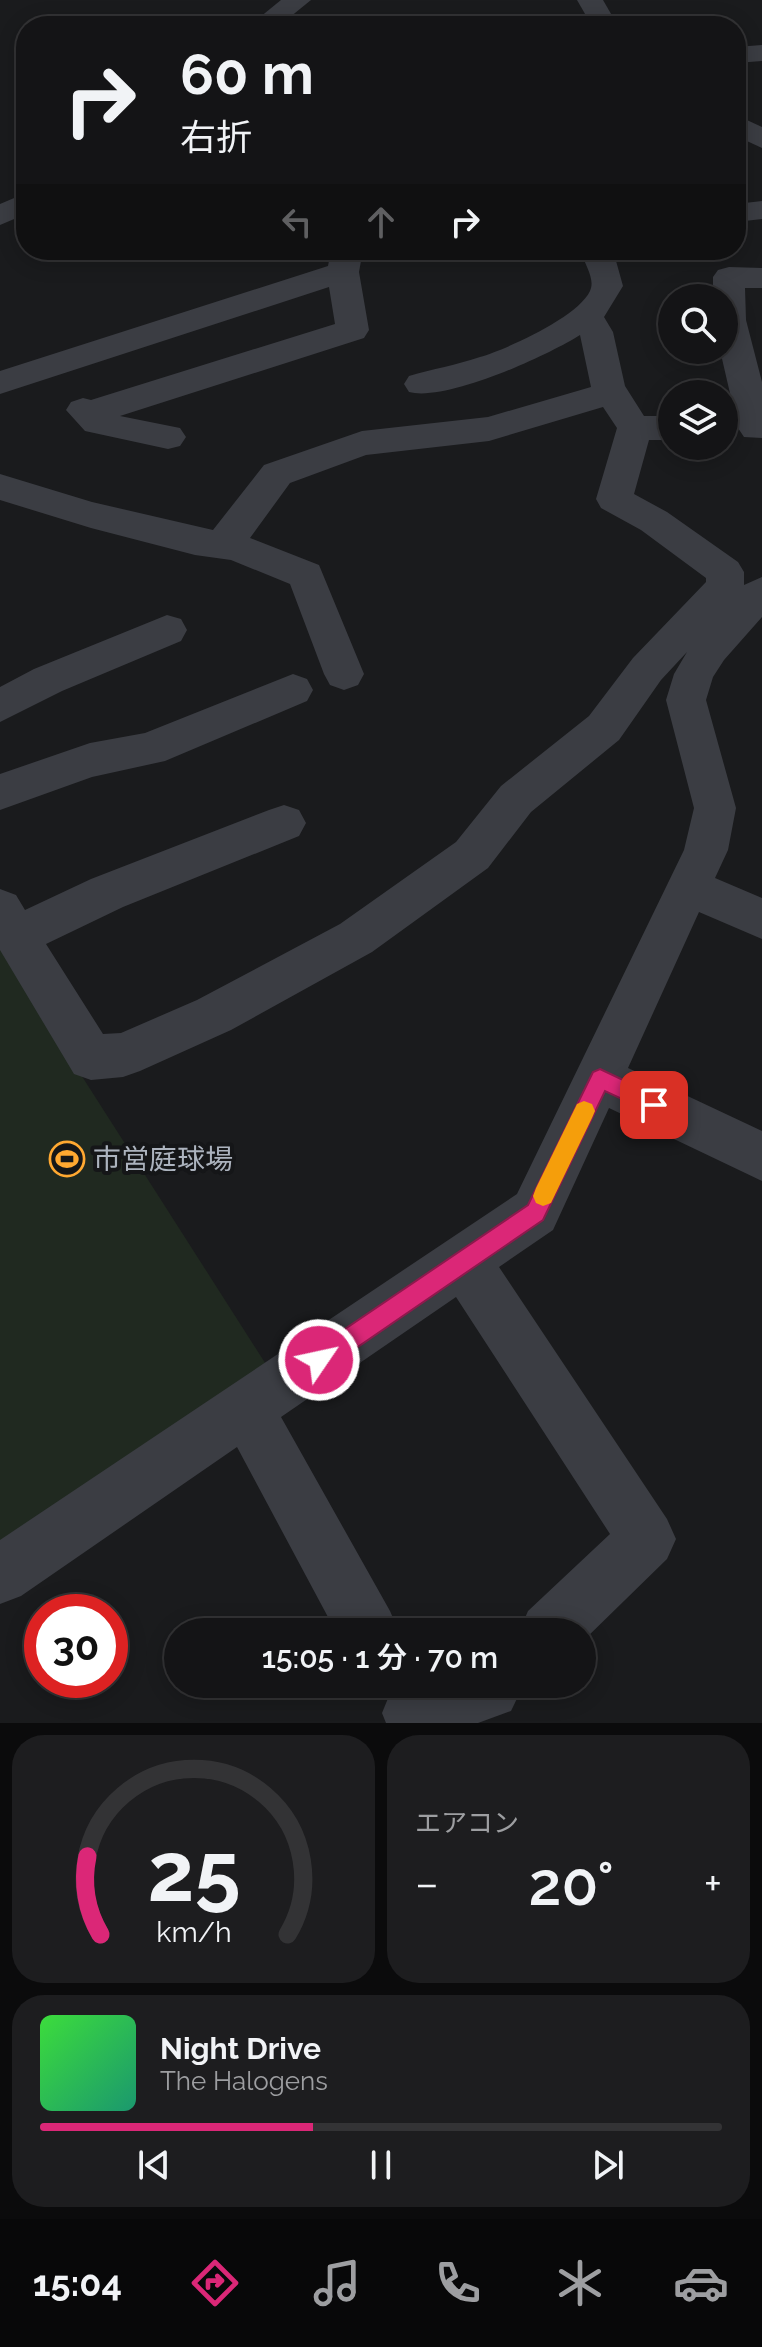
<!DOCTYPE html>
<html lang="ja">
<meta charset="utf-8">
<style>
:root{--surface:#141416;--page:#1d1d1f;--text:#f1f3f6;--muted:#9d9ea1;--line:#333335;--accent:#db2777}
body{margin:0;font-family:Raleway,"Noto Sans JP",sans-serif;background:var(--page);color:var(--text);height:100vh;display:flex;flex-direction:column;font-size:30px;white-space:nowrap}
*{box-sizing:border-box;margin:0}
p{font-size:26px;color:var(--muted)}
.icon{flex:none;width:44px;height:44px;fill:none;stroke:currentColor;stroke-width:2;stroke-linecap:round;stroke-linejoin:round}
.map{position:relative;height:1723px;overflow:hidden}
.panel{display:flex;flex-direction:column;gap:12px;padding:12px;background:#0b0b0c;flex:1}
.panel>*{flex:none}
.top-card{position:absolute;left:16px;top:16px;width:730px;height:244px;border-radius:32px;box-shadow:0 4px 20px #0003,0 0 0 2px var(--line);background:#141416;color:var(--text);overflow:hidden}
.buttons{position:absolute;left:658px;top:284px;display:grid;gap:16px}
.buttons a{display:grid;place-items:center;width:80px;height:80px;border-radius:50%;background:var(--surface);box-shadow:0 4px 20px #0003,0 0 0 2px var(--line);font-size:40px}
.speed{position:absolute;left:24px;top:1594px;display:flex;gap:16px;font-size:40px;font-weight:700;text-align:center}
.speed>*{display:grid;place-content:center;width:104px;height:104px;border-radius:50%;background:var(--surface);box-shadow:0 4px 20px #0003,0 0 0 2px var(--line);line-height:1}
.speed .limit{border:12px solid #d22;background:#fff;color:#111}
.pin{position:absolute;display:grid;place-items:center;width:68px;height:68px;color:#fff;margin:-34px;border-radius:16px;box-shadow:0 4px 12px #0006}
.me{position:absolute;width:88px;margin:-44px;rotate:56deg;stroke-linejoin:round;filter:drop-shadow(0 0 6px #0008)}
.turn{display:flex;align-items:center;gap:28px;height:168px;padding:0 32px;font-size:36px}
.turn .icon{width:104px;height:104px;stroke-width:2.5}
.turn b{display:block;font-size:56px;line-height:68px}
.lanes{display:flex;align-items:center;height:76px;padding:0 32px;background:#0003;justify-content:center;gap:40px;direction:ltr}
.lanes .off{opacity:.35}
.big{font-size:60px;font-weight:600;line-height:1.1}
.panel .tile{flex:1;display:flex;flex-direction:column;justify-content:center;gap:12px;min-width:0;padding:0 28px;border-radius:32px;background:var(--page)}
.panel .dial{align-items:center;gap:0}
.dial svg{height:208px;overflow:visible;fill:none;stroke:var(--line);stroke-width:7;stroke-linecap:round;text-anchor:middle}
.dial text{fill:var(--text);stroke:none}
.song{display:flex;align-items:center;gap:24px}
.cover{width:96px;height:96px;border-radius:12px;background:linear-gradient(135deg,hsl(120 70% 55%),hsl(160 70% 35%))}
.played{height:8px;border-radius:4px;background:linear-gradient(90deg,var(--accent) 40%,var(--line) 40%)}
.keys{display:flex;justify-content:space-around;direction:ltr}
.heat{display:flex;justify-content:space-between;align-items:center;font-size:44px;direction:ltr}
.panel .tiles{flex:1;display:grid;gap:12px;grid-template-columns:1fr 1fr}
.tile:last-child{grid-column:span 2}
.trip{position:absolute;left:164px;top:1618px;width:432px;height:80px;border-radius:40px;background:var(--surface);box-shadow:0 4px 20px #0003,0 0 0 2px var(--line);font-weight:600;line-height:80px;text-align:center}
.dock{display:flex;height:128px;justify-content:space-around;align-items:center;background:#080809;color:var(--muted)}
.dock .icon{width:56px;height:56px}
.dock .active{color:var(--accent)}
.dock b{font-size:36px;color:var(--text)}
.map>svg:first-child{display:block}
</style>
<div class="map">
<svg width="762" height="1723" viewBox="0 0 762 1723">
<rect width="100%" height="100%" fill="#1a1b1d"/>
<path fill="#202920" d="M 0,948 L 269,1369 L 0,1550 Z"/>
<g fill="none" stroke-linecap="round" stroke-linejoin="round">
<g fill="#3b3d43" fill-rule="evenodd">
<path d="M 281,0 L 311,0 L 279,26 L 249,26 Z"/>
<path d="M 577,0 L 603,0 L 618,26 L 592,26 Z"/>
<path d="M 762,45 L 762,61 L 736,63 L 736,47 Z"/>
<path d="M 736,115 L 762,127 L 762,148 L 736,136 Z"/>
<path d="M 26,193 L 26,214 L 0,225 L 0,204 Z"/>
<path d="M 762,201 L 762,219 L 736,222 L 736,204 Z"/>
<path d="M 331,250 L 363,250 L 359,272 L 369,330 L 364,338 L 120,416 L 180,428 L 186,437 L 180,446 L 168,449 L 85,431 L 66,410 L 71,402 L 83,398 L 91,400 L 335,324 L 329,287 L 0,394 L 0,371 L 328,266 Z"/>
<path d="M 581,250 L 613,250 L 623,286 L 604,317 L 613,332 L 625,386 L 644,416 L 672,416 L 672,440 L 649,440 L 634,494 L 667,512 L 738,562 L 744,572 L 744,585 L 762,577 L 762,617 L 724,660 L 713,677 L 706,700 L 736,808 L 728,850 L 715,878 L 762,898 L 762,939 L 699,912 L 628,1068 L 762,1131 L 762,1181 L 609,1108 L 553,1230 L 499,1267 L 667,1519 L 676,1539 L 667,1559 L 582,1642 L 582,1632 L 519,1632 L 528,1611 L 610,1534 L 456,1297 L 281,1417 L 390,1611 L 399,1632 L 336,1632 L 237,1447 L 21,1596 L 0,1604 L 0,1540 L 517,1194 L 684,850 L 694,808 L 666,700 L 674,674 L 687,652 L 661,680 L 619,740 L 531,812 L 488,868 L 372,952 L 231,1030 L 140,1071 L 123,1077 L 91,1080 L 74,1074 L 0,950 L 0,889 L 16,895 L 25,910 L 91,879 L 269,810 L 284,805 L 299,810 L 306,823 L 299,836 L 123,907 L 46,944 L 103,1034 L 121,1033 L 197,1000 L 340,924 L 456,842 L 501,786 L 589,716 L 633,658 L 706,582 L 706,578 L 641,530 L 601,508 L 596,499 L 617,428 L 603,407 L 489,441 L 366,455 L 290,483 L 250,538 L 319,565 L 364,674 L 358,685 L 344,690 L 330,685 L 324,674 L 290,584 L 231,560 L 195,555 L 91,528 L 0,500 L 0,474 L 92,502 L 213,530 L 264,465 L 362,431 L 488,417 L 591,387 L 580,335 C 547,356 446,402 409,392 L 404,384 L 409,376 C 432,369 457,365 480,357 C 507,349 578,317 590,291 C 596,278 583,263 581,250 Z"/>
<path d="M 729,267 L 762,268 L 762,288 L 745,288 L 746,320 L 762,382 L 762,438 L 744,437 L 738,428 L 720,350 L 724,350 L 724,298 L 713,298 L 713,277 L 718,270 Z"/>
<path d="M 167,615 L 181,619 L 187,630 L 181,641 L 62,691 L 0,722 L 0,687 L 34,669 Z"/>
<path d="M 293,674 L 307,679 L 313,690 L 307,701 L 165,761 L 92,777 L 0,810 L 0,774 L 90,743 L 145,733 Z"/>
<path d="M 409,1684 L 524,1684 L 511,1711 L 478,1723 L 386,1723 L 382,1713 L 391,1691 Z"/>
</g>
</g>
<path fill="#db2777" stroke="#8e194d" stroke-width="2" d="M 600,1069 L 661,1098 L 664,1105 L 661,1112 L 654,1114 L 605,1091 L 543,1220 L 327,1368 L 319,1371 L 311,1368 L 308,1360 L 311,1352 L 528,1205 L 593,1072 Z"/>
<path fill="#f59e0b" d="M 584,1101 L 592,1104 L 595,1111 L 592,1118 L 551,1203 L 543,1206 L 536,1203 L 533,1196 L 536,1188 L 577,1104 Z"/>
<defs>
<g id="stadium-ring" transform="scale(1.8)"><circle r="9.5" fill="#151618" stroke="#ffa831" stroke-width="1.5"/><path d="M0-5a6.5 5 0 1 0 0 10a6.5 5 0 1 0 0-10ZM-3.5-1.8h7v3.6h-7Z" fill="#ffa831"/></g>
</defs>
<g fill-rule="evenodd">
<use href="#stadium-ring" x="67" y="1159"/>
</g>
<g text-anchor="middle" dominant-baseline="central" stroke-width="8" stroke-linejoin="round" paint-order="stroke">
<g font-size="28" fill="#acb3be" stroke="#151618" text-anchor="start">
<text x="93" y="1159">市営庭球場</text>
</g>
</g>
</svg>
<div class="buttons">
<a><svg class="icon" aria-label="search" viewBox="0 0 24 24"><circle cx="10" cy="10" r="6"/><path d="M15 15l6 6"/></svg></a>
<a><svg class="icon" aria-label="layers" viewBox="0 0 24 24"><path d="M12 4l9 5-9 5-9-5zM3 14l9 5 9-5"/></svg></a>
</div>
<div class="speed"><div class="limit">30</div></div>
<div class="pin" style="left:654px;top:1105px;background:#d93025"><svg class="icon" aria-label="arrive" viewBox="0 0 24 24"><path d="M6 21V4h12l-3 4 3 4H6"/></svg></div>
<svg class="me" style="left:319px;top:1360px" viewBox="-20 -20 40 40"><circle r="17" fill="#db2777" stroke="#fff" stroke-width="3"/><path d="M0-11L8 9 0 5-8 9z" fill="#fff"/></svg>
<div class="trip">15:05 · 1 分 · 70 m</div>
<div class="top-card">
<div class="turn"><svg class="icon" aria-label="right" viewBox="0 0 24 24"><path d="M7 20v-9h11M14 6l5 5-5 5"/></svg><div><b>60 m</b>右折</div></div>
<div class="lanes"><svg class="icon off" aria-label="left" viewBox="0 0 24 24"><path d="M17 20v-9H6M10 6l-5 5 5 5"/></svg><svg class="icon off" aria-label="ahead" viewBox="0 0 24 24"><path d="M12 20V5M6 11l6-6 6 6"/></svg><svg class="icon" aria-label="right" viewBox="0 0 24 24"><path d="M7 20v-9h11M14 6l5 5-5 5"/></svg></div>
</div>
</div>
<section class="panel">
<div class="tiles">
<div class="tile dial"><svg viewBox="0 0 100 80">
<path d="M14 69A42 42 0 1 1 86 69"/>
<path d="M14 69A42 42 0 0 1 9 39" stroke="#db2777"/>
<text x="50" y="56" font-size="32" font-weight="700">25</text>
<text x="50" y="72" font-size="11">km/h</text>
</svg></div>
<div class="tile"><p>エアコン</p>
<div class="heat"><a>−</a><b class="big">20°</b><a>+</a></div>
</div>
<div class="tile">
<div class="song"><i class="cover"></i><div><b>Night Drive</b><p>The Halogens</p></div></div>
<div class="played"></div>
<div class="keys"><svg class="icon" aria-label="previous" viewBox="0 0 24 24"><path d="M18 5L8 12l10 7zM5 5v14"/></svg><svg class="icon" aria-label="pause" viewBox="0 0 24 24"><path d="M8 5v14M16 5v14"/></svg><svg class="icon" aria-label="next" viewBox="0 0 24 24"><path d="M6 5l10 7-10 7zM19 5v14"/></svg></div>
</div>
</div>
</section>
<nav class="dock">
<b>15:04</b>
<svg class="icon active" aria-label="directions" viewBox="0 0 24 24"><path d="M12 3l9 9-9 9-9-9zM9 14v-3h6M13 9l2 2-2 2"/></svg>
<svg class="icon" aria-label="music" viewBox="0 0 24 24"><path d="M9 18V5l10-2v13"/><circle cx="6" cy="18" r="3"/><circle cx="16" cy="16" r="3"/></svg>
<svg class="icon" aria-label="phone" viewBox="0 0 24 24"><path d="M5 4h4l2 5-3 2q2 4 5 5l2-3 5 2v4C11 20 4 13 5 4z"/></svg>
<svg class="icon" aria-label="climate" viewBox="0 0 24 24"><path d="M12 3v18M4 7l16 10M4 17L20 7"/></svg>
<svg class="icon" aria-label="car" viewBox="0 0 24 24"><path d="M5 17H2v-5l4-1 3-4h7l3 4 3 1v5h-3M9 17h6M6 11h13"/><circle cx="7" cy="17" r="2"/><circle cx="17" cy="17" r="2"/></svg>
</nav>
